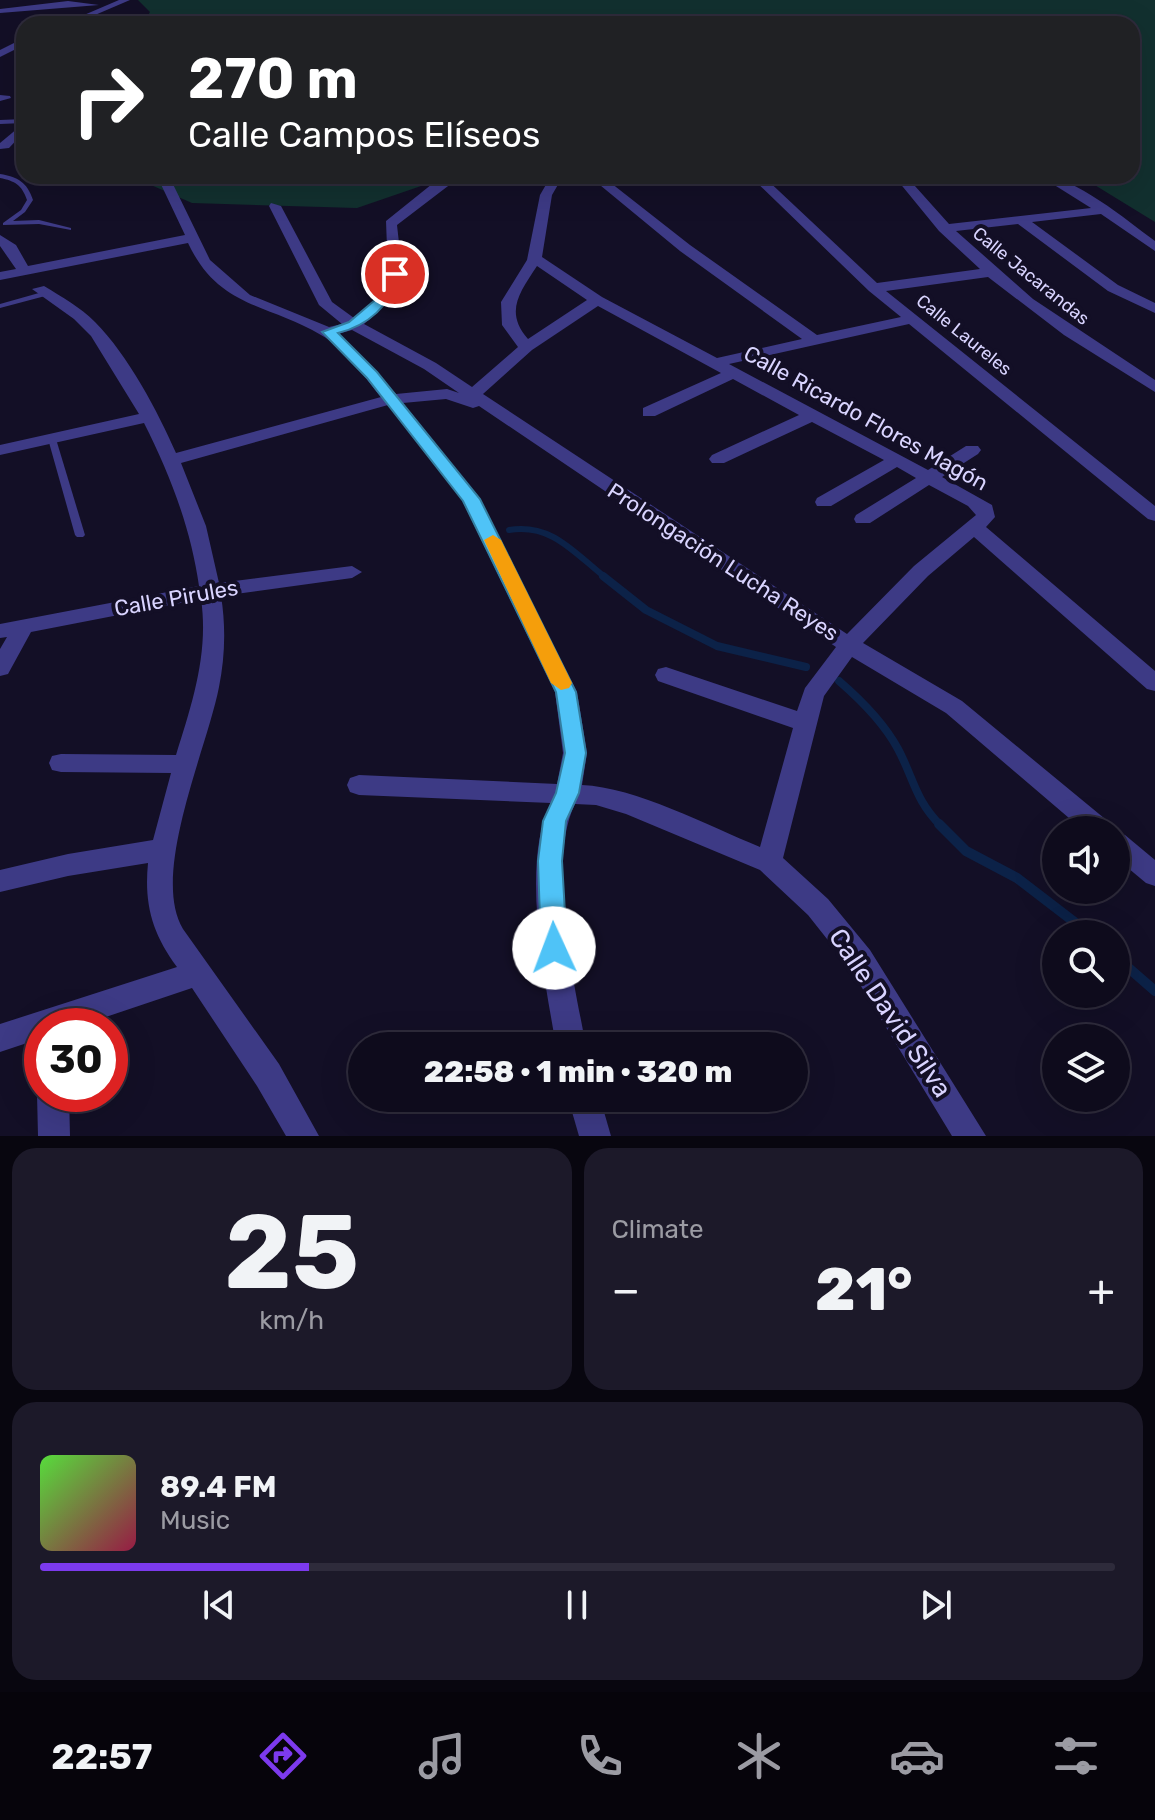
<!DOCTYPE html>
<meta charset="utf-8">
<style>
:root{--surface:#0e0b1c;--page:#1c1929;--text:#f1f3f6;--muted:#9b9ba3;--line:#2e2b3b;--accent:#7c3aed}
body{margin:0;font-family:Rubik,sans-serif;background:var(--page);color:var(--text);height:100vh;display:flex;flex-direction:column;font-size:30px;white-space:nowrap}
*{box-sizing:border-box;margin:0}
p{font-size:26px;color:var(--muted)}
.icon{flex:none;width:44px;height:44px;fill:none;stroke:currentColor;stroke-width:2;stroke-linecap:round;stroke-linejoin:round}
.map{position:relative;height:1136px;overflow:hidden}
.details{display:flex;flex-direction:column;gap:12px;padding:12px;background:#08060f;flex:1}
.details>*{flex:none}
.hud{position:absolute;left:16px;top:16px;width:1124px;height:168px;border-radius:24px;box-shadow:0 8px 32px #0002,0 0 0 2px var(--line);background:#202124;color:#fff;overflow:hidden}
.buttons{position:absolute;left:1042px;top:816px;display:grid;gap:16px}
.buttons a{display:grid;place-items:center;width:88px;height:88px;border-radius:50%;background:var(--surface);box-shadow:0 8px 32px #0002,0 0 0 2px var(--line);font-size:40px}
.speed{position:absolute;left:24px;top:1008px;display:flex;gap:16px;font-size:40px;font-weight:700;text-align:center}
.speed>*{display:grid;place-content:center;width:104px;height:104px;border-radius:50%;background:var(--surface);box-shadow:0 8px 32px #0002,0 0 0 2px var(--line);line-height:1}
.speed .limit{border:12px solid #d22;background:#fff;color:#111}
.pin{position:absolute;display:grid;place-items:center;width:68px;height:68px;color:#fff;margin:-34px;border:4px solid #fff;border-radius:50%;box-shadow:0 2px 8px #0007}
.me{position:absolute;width:88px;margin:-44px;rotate:358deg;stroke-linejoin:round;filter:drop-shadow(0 0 6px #0008)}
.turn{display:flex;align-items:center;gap:28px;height:168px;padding:0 40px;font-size:36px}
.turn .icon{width:104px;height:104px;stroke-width:2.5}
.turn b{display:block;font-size:56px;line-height:68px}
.big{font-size:60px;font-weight:800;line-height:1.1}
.details .widget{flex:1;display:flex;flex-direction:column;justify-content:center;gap:12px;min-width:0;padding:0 28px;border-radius:24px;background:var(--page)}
.details .dial{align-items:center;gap:0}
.dial b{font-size:104px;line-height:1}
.song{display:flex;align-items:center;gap:24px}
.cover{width:96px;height:96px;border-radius:12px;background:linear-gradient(135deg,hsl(110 70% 55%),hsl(340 70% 35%))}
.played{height:8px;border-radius:4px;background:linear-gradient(90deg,var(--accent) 25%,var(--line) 25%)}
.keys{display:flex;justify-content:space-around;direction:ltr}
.heat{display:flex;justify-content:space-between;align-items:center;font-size:44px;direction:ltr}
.details .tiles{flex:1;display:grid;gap:12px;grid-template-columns:1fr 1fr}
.widget:last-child{grid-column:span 2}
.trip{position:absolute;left:348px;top:1032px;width:460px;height:80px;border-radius:40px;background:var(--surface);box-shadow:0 8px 32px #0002,0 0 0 2px var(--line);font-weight:800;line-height:80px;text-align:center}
.tabs{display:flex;height:128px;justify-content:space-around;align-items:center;background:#06040b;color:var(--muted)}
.tabs .icon{width:56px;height:56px}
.tabs .active{color:var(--accent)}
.tabs b{font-size:36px;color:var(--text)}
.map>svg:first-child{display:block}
</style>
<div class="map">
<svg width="1155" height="1136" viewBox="0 0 1155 1136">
<rect width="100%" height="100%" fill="#130f26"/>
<g fill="#12302f">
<path d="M 138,0 L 1155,0 L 1155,222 L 1080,176 L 1132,176 L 1132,24 L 143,24 L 150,12 Z"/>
<path d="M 149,176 L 430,176 L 424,185 L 357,208 L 192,203 L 151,185 Z"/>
</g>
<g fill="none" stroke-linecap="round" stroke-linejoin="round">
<path stroke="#0c2248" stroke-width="6" d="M 509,530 C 552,523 574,553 606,578"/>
<g stroke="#0c2248" stroke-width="8">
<path d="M 603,576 L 646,610 L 717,646 L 806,667"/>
<path d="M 839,681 C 861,700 884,723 898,749 C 914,779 915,800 941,826"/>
</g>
<g stroke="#0c2248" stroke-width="10">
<path d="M 939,824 L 966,851 L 1017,878 L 1090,934"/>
<path d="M 1116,957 L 1155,991"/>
</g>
<g fill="#3d3a85" fill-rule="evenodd">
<path d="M 24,119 L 24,123 L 0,124 L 0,120 Z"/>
<path d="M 0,174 C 18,177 27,182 33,200 L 25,212 L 13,221 L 39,220 L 71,228 L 71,230 L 39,224 L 3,225 L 3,223 L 21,210 L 27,200 C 22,185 15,181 0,178 Z"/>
<path d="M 46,291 L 50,293 L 49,295 L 0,308 L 0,304 Z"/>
<path d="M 52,436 L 56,439 L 85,535 L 83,537 L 77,537 L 75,535 L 48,439 Z"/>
</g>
<g fill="#3d3a85" fill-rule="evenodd">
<path d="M 119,0 L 130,0 L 74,24 L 63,24 Z"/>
<path d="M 68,1 L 99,5 L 0,13 L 0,9 Z"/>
<path d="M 24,38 L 24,45 L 0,57 L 0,50 Z"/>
<path d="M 0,95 L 10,96 L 11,98 L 0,101 Z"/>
<path d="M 24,123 L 24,132 L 9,148 L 0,149 L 0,143 Z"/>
<path d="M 157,176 L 169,176 L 210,260 L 250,295 L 329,327 L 342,324 L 319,305 L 269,206 L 271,203 L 281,206 L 332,302 L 354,318 L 380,295 L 388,274 L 386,221 L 442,176 L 454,176 L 452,183 L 397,225 C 403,281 409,286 364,324 L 436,363 L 472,387 L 518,347 L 502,325 L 501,302 L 527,260 L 540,195 L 551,176 L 563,176 L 552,195 L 542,257 L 602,297 L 717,358 L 802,339 L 680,251 L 589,176 L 602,176 L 690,245 L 817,335 L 901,317 L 869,291 L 750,176 L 763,176 L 877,283 L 980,269 L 939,231 L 894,176 L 906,176 L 949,224 L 1091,208 L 1040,176 C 1075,176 1126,220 1155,241 L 1155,251 L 1101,214 L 1032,222 L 1118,285 L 1155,303 L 1155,313 L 1108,291 L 1018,224 L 956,231 L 1033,299 L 1155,380 L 1155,392 L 1064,335 L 988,277 L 886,291 L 1155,506 L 1155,521 L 1148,519 L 909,324 L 729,364 L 928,470 L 966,446 L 978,446 L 981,450 L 978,454 L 942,477 L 992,505 L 995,517 L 986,527 L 1155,671 L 1155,691 L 1147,689 L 974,537 L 928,576 L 863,643 L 962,701 L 1110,823 L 1114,830 L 1083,830 L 946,713 L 852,657 L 824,696 L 783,858 L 828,899 L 870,950 L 986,1136 L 952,1136 L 850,968 L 808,915 L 760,870 L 626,814 L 596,805 L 575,804 C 546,863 574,982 586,1046 L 556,1046 C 545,980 520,863 551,803 L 359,795 L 350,792 L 347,785 L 350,778 L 359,775 L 557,784 L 563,753 L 555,692 L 462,500 L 388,405 L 181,463 L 206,526 L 219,583 L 352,566 L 362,572 L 352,578 L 221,596 C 226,626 225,658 219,687 C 207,749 150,874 183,929 L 279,1064 L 319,1136 L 286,1136 L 257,1086 L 192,988 L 79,1026 L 42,1026 L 42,1038 L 0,1052 L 0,1024 L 177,967 C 152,933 144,904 148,863 L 68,876 L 0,892 L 0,870 L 68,854 L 153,840 L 171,773 L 61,772 L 52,770 L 49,763 L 52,756 L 61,754 L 176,755 C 192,704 209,653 201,599 L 31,632 L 8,674 L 0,676 L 0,649 L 7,637 L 0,638 L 0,624 L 199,586 C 191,529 170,474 144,423 L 0,455 L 0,445 L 139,414 L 91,336 L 74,319 L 32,289 L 44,286 C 62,297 80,307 95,322 C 128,355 158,412 176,453 L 381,397 C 365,377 344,348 321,335 C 268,303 219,309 188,243 L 0,280 L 0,272 L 16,269 L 0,246 L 0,235 L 16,245 L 28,266 L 185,235 ZM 537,266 L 587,300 L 528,339 C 504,312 520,292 537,266 ZM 598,306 L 721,373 L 643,408 L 643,416 L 655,416 L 733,379 L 799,415 L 712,455 L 709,459 L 712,463 L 724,463 L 812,422 L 884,460 L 817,498 L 815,502 L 817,506 L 831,506 L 897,467 L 916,478 L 856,515 L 854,519 L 856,523 L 870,523 L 929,485 L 968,506 L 976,515 L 914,566 L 847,634 L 483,394 L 532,350 ZM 352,330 L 424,369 L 459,393 L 447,389 L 396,394 L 338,334 ZM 446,399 L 473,408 L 479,406 L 836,647 L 805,688 L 797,711 L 666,667 L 658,669 L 655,675 L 658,681 L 793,728 L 760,847 C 709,826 635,787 582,785 L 587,753 L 577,692 L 480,499 L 403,403 Z"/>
<path d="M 1116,832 L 1125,835 L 1155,860 L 1155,886 L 1146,883 L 1116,858 Z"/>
<path d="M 42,1083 L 42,1094 L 69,1094 L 70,1136 L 38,1136 L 37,1094 Z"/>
<path d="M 568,1098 L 600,1098 L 611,1136 L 579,1136 Z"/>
</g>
</g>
<path fill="#4fc3f7" stroke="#337fa1" stroke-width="2" d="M 390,272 L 401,274 C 390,305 370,325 338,333 L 377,372 L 480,499 L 576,692 L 586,753 L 579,793 L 566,821 L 562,861 L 567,948 L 563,956 L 554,960 L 545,956 L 541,948 L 538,861 L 543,821 L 556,793 L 565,753 L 556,692 L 463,501 L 367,378 L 322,332 L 349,322 L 381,295 Z"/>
<path fill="#f59e0b" d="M 493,535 L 501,540 L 572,683 L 569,688 L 561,690 L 551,683 L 484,540 Z"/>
<g text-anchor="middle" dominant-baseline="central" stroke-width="8" stroke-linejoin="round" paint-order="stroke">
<g font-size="18" fill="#d9d4ff" stroke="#130f26">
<text transform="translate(1031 276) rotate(39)">Calle Jacarandas</text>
<text transform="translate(964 335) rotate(39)">Calle Laureles</text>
</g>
<g font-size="22" fill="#d9d4ff" stroke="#130f26">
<text transform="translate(866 418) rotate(29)">Calle Ricardo Flores Magón</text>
<text transform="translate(723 562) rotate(33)">Prolongación Lucha Reyes</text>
<text transform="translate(176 598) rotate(-10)">Calle Pirules</text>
</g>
<g font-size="26" fill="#d9d4ff" stroke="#130f26">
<text transform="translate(890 1013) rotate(56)">Calle David Silva</text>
</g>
</g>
</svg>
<div class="buttons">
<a><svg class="icon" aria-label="sound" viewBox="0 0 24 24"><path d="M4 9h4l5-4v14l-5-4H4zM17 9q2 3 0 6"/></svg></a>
<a><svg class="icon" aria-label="search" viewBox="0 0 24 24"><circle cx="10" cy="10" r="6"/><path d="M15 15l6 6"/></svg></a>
<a><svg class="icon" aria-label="layers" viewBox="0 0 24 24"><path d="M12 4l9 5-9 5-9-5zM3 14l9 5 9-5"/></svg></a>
</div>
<div class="speed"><div class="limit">30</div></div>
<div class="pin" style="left:395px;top:274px;background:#d93025"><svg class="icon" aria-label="arrive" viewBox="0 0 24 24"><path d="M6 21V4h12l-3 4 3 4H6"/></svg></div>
<svg class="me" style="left:554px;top:948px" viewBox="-20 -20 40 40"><circle r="19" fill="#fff"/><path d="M0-13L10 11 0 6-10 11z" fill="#4fc3f7"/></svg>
<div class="trip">22:58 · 1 min · 320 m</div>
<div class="hud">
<div class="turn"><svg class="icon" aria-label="right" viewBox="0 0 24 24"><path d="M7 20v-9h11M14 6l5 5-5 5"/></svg><div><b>270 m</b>Calle Campos Elíseos</div></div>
</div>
</div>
<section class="details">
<div class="tiles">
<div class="widget dial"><b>25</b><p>km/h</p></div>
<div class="widget"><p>Climate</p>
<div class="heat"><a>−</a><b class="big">21°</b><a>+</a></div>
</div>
<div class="widget">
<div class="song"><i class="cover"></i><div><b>89.4 FM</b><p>Music</p></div></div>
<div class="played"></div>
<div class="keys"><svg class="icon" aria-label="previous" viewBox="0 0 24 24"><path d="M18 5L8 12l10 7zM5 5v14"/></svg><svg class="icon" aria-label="pause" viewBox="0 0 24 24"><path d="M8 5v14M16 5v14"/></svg><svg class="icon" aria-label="next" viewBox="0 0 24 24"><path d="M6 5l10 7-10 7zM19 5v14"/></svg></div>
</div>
</div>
</section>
<nav class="tabs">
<b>22:57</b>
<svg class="icon active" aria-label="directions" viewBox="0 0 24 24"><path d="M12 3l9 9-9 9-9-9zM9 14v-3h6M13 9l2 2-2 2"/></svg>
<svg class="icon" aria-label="music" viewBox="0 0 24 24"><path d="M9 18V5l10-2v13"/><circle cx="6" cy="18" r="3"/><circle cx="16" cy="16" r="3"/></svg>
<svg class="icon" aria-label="phone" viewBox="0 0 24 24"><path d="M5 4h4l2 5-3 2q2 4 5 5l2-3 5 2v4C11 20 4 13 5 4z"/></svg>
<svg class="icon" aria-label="climate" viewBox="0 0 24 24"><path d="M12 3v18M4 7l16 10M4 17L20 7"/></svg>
<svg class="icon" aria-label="car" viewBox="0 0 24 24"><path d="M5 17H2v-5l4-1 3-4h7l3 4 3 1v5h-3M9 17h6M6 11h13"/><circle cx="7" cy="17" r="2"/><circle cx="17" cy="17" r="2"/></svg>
<svg class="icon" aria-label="filters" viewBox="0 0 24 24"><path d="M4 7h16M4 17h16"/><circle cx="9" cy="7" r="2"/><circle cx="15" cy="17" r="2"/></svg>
</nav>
